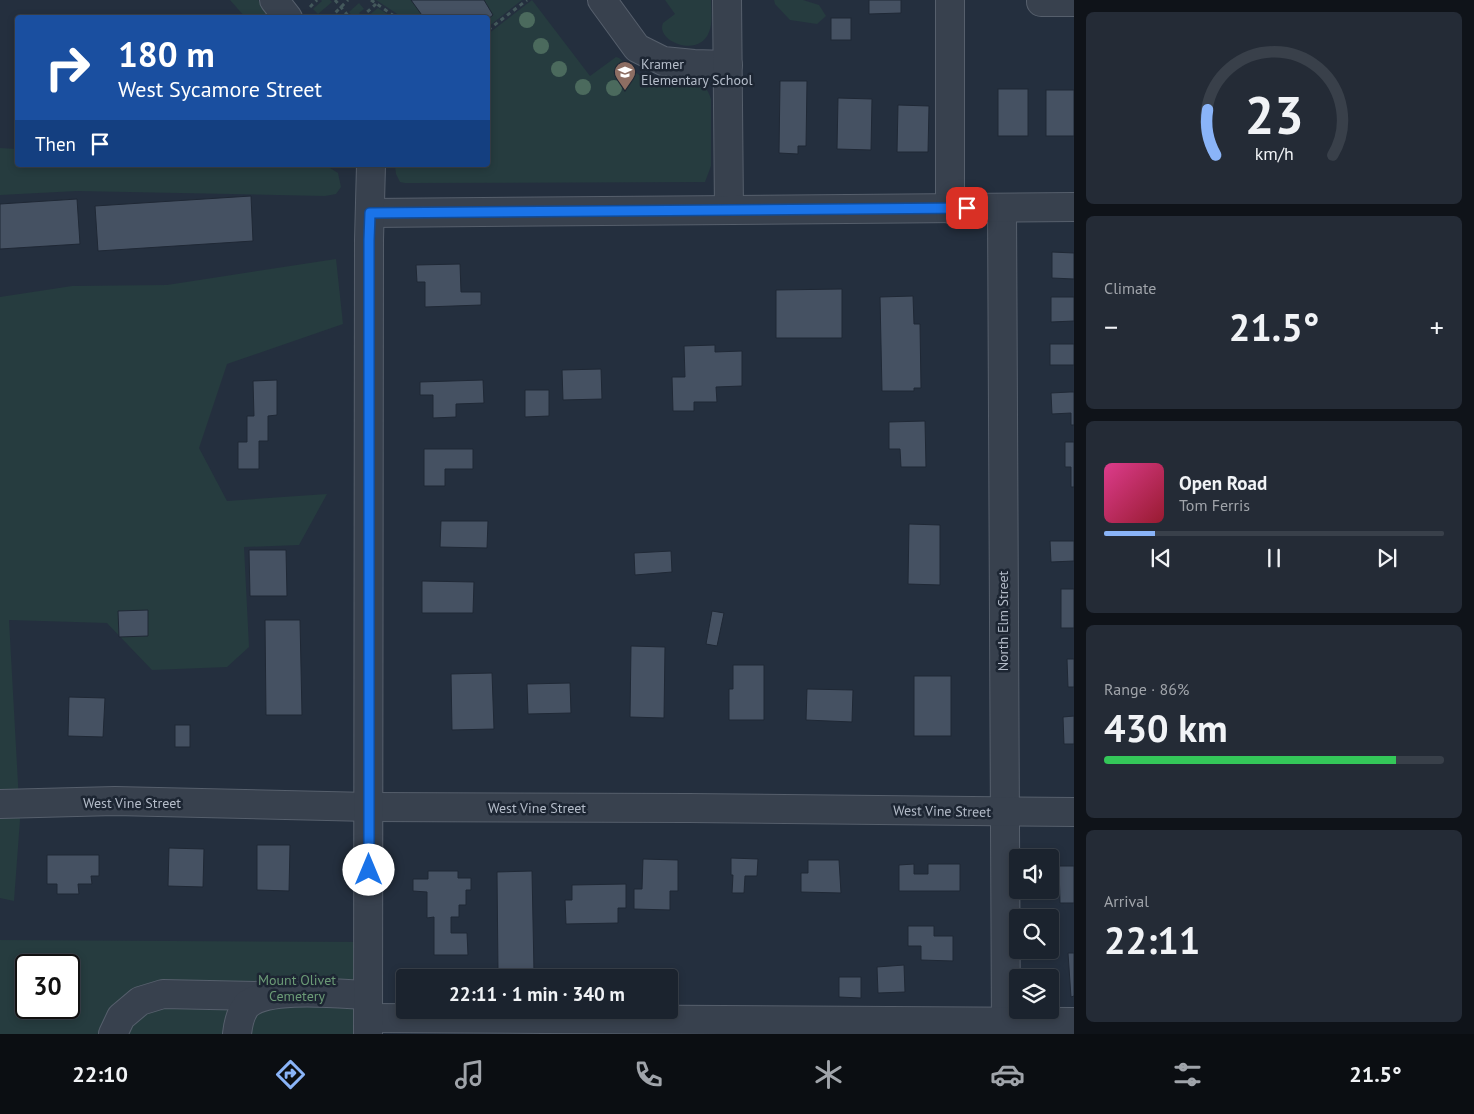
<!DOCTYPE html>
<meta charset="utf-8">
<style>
:root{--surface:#1b232e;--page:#242b36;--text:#f1f3f6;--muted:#a0a4aa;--line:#39404a;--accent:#8ab4f8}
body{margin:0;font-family:"PT Sans",sans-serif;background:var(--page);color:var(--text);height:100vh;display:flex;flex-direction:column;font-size:19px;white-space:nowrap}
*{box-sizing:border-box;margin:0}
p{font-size:16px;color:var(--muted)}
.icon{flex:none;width:28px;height:28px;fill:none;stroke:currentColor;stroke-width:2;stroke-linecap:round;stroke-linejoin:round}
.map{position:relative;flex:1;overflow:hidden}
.drawer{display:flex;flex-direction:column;gap:12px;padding:12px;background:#0f1319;width:400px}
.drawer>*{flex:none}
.guide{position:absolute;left:15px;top:15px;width:475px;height:152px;border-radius:5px;box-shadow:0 2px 8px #0003,0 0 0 1px var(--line);background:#1a4fa0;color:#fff;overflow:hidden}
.fabs{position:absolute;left:1009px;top:849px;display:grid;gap:10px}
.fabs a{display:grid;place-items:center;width:50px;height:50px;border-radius:5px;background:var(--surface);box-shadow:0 2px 8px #0003,0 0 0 1px var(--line);font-size:25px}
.speed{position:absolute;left:15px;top:954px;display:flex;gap:10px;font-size:25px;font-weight:700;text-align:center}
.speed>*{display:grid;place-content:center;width:65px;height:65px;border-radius:50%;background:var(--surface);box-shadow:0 2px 8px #0003,0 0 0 1px var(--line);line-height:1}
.speed .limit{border:2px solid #111;border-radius:8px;background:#fff;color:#111}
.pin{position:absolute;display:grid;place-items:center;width:42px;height:42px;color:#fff;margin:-21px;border-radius:10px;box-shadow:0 2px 8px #0006}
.me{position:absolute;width:55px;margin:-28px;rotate:0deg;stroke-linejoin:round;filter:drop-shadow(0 0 4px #0008)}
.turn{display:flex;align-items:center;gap:18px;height:105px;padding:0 20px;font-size:22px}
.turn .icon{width:65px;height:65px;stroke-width:2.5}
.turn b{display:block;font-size:35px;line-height:42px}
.then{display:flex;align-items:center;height:48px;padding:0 20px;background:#0003;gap:10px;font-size:19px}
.big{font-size:38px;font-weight:800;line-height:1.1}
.drawer .widget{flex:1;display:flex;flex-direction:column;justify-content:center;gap:8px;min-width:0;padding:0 18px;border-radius:8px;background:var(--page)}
.drawer .dial{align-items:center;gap:0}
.dial svg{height:130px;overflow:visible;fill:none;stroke:var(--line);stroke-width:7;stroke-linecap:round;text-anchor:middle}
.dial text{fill:var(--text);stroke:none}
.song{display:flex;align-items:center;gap:15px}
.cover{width:60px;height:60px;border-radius:8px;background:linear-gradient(135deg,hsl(330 70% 55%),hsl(350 70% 35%))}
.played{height:5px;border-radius:2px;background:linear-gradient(90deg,var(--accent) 15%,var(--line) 15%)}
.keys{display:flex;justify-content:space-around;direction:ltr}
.heat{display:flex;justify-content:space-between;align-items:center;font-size:28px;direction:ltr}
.charge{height:8px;border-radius:4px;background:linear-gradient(90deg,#34c759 86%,var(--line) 0)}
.trip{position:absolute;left:396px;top:969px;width:282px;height:50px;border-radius:5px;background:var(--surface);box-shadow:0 2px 8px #0003,0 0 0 1px var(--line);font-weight:800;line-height:50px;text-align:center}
.tab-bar{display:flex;height:80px;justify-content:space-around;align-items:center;background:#0b0e12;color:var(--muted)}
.tab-bar .icon{width:35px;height:35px}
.tab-bar .selected{color:var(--accent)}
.tab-bar b{font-size:22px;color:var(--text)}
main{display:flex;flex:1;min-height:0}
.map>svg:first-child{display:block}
</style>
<main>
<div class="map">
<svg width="1074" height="1034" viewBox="0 0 1074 1034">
<rect width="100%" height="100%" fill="#242f3e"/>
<g fill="#263c3f" fill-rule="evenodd">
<path d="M 230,0 L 258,0 L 273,17 L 245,17 Z"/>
<path d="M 321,0 L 330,0 L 332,2 L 318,14 L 313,9 L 322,1 Z"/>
<path d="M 376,0 L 411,0 L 424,17 L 402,17 Z"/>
<path d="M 484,0 L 522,0 L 488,27 L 488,19 L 493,15 Z"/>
<path d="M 532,0 L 590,76 L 616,57 L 619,58 C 628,65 636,75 647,79 C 668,86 704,70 711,99 L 711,166 L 705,182 L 405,183 L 400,182 L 396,174 L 395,165 L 488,165 L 488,34 Z"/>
<path d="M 665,0 L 711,0 C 711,10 713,23 709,32 C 699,59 655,41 663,23 L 675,14 Z"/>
<path d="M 774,0 L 803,0 L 819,5 L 826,16 L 817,24 L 790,20 L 775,4 Z"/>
<path d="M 359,3 L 364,9 L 359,13 L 363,17 L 353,17 L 349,12 Z"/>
<path d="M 378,8 L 392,17 L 371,17 L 369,15 Z"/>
<path d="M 0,148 L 17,149 L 18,165 L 325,165 L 338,173 L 341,187 L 336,194 L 325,196 L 77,191 L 0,195 Z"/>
<path d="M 336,259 L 343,324 L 227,364 L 199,448 L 227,501 L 327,494 L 299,545 L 244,547 L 249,647 L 227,667 L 152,670 L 107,623 L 9,620 L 20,820 L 14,901 L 0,898 L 0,297 L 72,286 L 167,285 Z"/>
<path d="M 0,940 L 369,942 L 368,1034 L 0,1034 ZM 26,965 L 69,965 L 69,1008 L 26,1008 Z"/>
</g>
<g fill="#455162" stroke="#1f2835">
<path d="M 411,0 L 484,0 L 493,15 L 488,19 L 488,18 L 424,18 Z"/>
<path d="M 869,0 L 901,0 L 901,13 L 869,14 Z"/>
<rect x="831" y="18" width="20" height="22"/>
<path d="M 780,81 L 807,81 L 806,146 L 798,146 L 798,154 L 779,153 Z"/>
<rect x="998" y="89" width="30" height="47"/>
<rect x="1046" y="90" width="28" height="46"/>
<path d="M 838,98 L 872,99 L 871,150 L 837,149 Z"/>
<path d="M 898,105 L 929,106 L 928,152 L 897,152 Z"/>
<path d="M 251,196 L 253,241 L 98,251 L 95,206 Z"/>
<path d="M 77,199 L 80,244 L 0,249 L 0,204 Z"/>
<path d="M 1052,252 L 1074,253 L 1074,279 L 1052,278 Z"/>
<path d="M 460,264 L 461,292 L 481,292 L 481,305 L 425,307 L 425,282 L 417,282 L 416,265 Z"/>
<path d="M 842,289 L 842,338 L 776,338 L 776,290 Z"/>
<path d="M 913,296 L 914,324 L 920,324 L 921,388 L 914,388 L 914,391 L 882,391 L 880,297 Z"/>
<path d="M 1051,297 L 1074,297 L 1074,321 L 1051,322 Z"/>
<rect x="1050" y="344" width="24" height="21"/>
<path d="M 715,345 L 715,352 L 742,351 L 742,386 L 716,387 L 717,402 L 694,402 L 694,411 L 673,411 L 672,377 L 685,377 L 684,346 Z"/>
<path d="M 601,369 L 602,399 L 563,400 L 562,370 Z"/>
<path d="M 277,380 L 277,415 L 268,416 L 268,441 L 259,441 L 259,469 L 238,469 L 238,442 L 247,442 L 247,416 L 254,416 L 253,381 Z"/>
<path d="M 483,380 L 484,403 L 456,404 L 456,417 L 433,418 L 433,395 L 420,395 L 420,382 Z"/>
<path d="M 525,390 L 549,390 L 549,416 L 525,417 Z"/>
<path d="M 1070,392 L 1074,392 L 1074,425 L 1071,425 L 1071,413 L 1052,414 L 1051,393 Z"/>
<path d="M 925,421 L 926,467 L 901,467 L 900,449 L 889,449 L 889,422 Z"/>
<path d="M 1065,442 L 1074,442 L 1074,487 L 1071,487 L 1071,467 L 1065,467 Z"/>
<path d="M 424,449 L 473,449 L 473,469 L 445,469 L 445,486 L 424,486 Z"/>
<path d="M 441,521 L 488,521 L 487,548 L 440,547 Z"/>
<path d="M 909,524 L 940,525 L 940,585 L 908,584 Z"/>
<path d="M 1050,541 L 1074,541 L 1074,561 L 1051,562 Z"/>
<path d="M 249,550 L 286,550 L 287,596 L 250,596 Z"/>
<path d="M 671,551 L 672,572 L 635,575 L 634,553 Z"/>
<path d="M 422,581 L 474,582 L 473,613 L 422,613 Z"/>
<rect x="1061" y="589" width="13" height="39"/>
<path d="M 148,610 L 148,636 L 119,637 L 118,611 Z"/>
<path d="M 712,611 L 724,613 L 717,646 L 706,644 Z"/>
<path d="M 265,620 L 300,620 L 302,715 L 266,715 Z"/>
<path d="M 631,646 L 665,647 L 664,718 L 630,717 Z"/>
<path d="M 1067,659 L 1074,659 L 1074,687 L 1068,687 Z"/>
<path d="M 733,665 L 764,665 L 764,720 L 729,720 L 729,689 L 733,689 Z"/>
<path d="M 492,673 L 494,729 L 452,730 L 451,674 Z"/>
<rect x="914" y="676" width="37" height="60"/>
<path d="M 570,683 L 571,713 L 528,714 L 527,684 Z"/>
<path d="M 807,689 L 853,690 L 852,722 L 806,720 Z"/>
<path d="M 69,697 L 105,698 L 103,737 L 68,736 Z"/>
<path d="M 1074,716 L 1074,744 L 1064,744 L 1063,717 Z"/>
<rect x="175" y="725" width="15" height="22"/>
<path d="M 257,845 L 290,845 L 289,891 L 257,890 Z"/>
<path d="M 169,848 L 204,849 L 203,887 L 168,886 Z"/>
<path d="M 47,855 L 99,855 L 99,876 L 91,876 L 92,884 L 78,884 L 79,894 L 57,894 L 57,884 L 47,884 Z"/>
<path d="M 731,858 L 758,859 L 757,876 L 745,876 L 744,893 L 732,893 L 733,875 L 731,875 Z"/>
<path d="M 643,859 L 678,860 L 678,891 L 670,891 L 670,910 L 634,909 L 634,889 L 642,889 Z"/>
<path d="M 808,860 L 839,860 L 841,893 L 801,892 L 801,873 L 808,873 Z"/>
<path d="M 914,864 L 914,874 L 928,874 L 928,864 L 960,864 L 960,891 L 899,891 L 899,865 Z"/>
<path d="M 1059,866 L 1074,866 L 1074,903 L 1060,903 Z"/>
<path d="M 428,871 L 458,871 L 458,878 L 471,878 L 471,890 L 466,890 L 466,905 L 459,905 L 459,917 L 451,917 L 451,933 L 467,933 L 468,955 L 434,955 L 434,917 L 427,918 L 427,892 L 413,891 L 413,879 L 428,879 Z"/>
<path d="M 532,871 L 534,972 L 498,972 L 497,872 Z"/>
<path d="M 626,884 L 626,908 L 618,908 L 618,923 L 566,924 L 565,900 L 572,900 L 572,885 Z"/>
<path d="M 908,926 L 934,926 L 934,936 L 953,936 L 953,961 L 921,960 L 921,946 L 908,946 Z"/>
<path d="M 1068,953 L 1074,953 L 1074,996 L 1071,997 Z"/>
<path d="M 904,965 L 905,992 L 878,993 L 877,967 Z"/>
<path d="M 839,977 L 861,977 L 861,998 L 839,997 Z"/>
</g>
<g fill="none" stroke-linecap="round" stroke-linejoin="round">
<g stroke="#565f6c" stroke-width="30">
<g id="minor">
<path d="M 274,0 L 288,18"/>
<path d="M 602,0 L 637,48 L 663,61 L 694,64 L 728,65"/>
<path d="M 727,0 L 729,210"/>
<path d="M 950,0 L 950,209"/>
<path d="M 1041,0 L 1041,2 L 1074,2"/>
<path d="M 1002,208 L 1006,1034"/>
<path d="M 370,213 L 1074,207"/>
<path d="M 0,804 L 115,801 L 369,807 L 688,808 L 1074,812"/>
<path d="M 368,1018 L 1074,1022"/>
<path d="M 113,1034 L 121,1017 L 140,1001 L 163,994 L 261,996"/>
<path d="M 237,1034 C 238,1025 241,1012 247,1005 C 268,986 340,994 368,995"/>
<path d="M 368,1034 L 369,240 L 371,165"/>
</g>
</g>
<g stroke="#44595c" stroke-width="3" stroke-dasharray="4 4" stroke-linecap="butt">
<path d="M 335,0 L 350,18"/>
<path d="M 371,0 L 397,18"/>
<path d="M 310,7 L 317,0"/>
<path d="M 330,18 L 348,0"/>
<path d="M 368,18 L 365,14 L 376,4"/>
<path d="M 488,30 L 527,0"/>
</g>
<use href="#minor" stroke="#38414e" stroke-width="28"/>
</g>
<g fill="#4b6a5d">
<circle cx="527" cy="20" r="8"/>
<circle cx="541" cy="46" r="8"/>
<circle cx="559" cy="69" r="8"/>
<circle cx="583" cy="87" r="8"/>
<circle cx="614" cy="88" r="8"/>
</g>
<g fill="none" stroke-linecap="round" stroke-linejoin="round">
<g stroke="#114b97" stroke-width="12">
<path id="route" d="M 369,870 L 369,240 L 370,213 L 967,208"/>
</g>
<use href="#route" stroke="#1a73e8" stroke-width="9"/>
</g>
<defs>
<g id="school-pin" transform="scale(1.125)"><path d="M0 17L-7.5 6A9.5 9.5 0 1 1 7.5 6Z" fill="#8d6e63" stroke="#1d2633"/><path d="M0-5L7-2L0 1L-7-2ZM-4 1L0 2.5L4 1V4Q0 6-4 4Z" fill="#fff"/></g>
</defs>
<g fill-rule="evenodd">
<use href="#school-pin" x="625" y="72"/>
</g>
<g text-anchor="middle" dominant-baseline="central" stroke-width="5" stroke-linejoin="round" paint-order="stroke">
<g font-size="14" fill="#b4bcc9" stroke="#1d2633" text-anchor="start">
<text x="641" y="64">Kramer<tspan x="641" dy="16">Elementary School</tspan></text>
</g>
<g font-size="14" fill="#b4bcc9" stroke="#1d2633">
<text transform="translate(1003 621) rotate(-90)">North Elm Street</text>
<text x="132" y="803">West Vine Street</text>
<text x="537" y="808">West Vine Street</text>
<text transform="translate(942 811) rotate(1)">West Vine Street</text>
</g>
<g font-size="14" fill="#6b9a76" stroke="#1d2633">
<text x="297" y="980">Mount Olivet<tspan x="297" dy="16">Cemetery</tspan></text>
</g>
</g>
</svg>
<div class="fabs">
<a><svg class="icon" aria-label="sound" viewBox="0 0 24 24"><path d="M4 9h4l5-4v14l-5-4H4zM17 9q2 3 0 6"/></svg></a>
<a><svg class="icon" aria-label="search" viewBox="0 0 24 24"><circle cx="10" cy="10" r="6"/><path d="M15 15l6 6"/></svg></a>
<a><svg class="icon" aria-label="layers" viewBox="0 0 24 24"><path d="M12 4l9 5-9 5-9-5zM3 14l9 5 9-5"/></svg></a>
</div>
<div class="speed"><div class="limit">30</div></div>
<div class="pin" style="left:967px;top:208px;background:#d93025"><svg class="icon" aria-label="arrive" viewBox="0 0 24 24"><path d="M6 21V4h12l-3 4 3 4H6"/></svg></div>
<svg class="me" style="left:369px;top:870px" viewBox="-20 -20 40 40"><circle r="19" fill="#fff"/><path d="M0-13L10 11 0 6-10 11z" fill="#1a73e8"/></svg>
<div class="trip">22:11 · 1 min · 340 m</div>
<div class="guide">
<div class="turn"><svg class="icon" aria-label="right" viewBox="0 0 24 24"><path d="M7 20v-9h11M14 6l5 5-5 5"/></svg><div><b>180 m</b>West Sycamore Street</div></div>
<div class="then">Then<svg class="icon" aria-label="arrive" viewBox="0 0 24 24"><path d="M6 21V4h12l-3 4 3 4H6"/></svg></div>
</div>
</div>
<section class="drawer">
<div class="widget dial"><svg viewBox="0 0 100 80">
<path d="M14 69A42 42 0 1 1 86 69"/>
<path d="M14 69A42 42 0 0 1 9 41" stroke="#8ab4f8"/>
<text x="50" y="56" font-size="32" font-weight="700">23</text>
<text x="50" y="72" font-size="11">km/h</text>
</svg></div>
<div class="widget"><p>Climate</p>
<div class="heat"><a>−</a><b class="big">21.5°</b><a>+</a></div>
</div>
<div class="widget">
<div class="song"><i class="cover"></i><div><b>Open Road</b><p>Tom Ferris</p></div></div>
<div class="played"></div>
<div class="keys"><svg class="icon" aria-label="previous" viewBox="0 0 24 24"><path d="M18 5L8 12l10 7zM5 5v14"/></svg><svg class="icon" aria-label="pause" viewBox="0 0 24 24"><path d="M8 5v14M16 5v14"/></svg><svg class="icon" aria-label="next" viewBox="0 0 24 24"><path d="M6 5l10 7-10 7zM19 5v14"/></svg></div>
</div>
<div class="widget"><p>Range · 86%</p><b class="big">430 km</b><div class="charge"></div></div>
<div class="widget"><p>Arrival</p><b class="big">22:11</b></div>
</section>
</main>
<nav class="tab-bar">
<b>22:10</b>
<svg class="icon selected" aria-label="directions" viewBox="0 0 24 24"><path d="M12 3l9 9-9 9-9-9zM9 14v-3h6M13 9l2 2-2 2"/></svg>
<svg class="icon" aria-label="music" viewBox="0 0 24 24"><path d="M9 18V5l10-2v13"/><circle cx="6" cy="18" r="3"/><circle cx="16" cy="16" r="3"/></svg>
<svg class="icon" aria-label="phone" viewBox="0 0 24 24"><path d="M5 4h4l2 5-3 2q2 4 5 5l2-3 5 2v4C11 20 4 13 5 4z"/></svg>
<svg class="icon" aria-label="climate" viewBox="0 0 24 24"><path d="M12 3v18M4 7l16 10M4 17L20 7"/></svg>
<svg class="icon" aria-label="car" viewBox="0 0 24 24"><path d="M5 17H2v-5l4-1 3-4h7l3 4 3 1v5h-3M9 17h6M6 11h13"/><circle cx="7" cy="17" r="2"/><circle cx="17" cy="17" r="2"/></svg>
<svg class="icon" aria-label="filters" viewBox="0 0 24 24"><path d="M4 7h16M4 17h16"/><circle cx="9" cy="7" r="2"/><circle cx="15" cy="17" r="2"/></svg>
<b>21.5°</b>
</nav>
